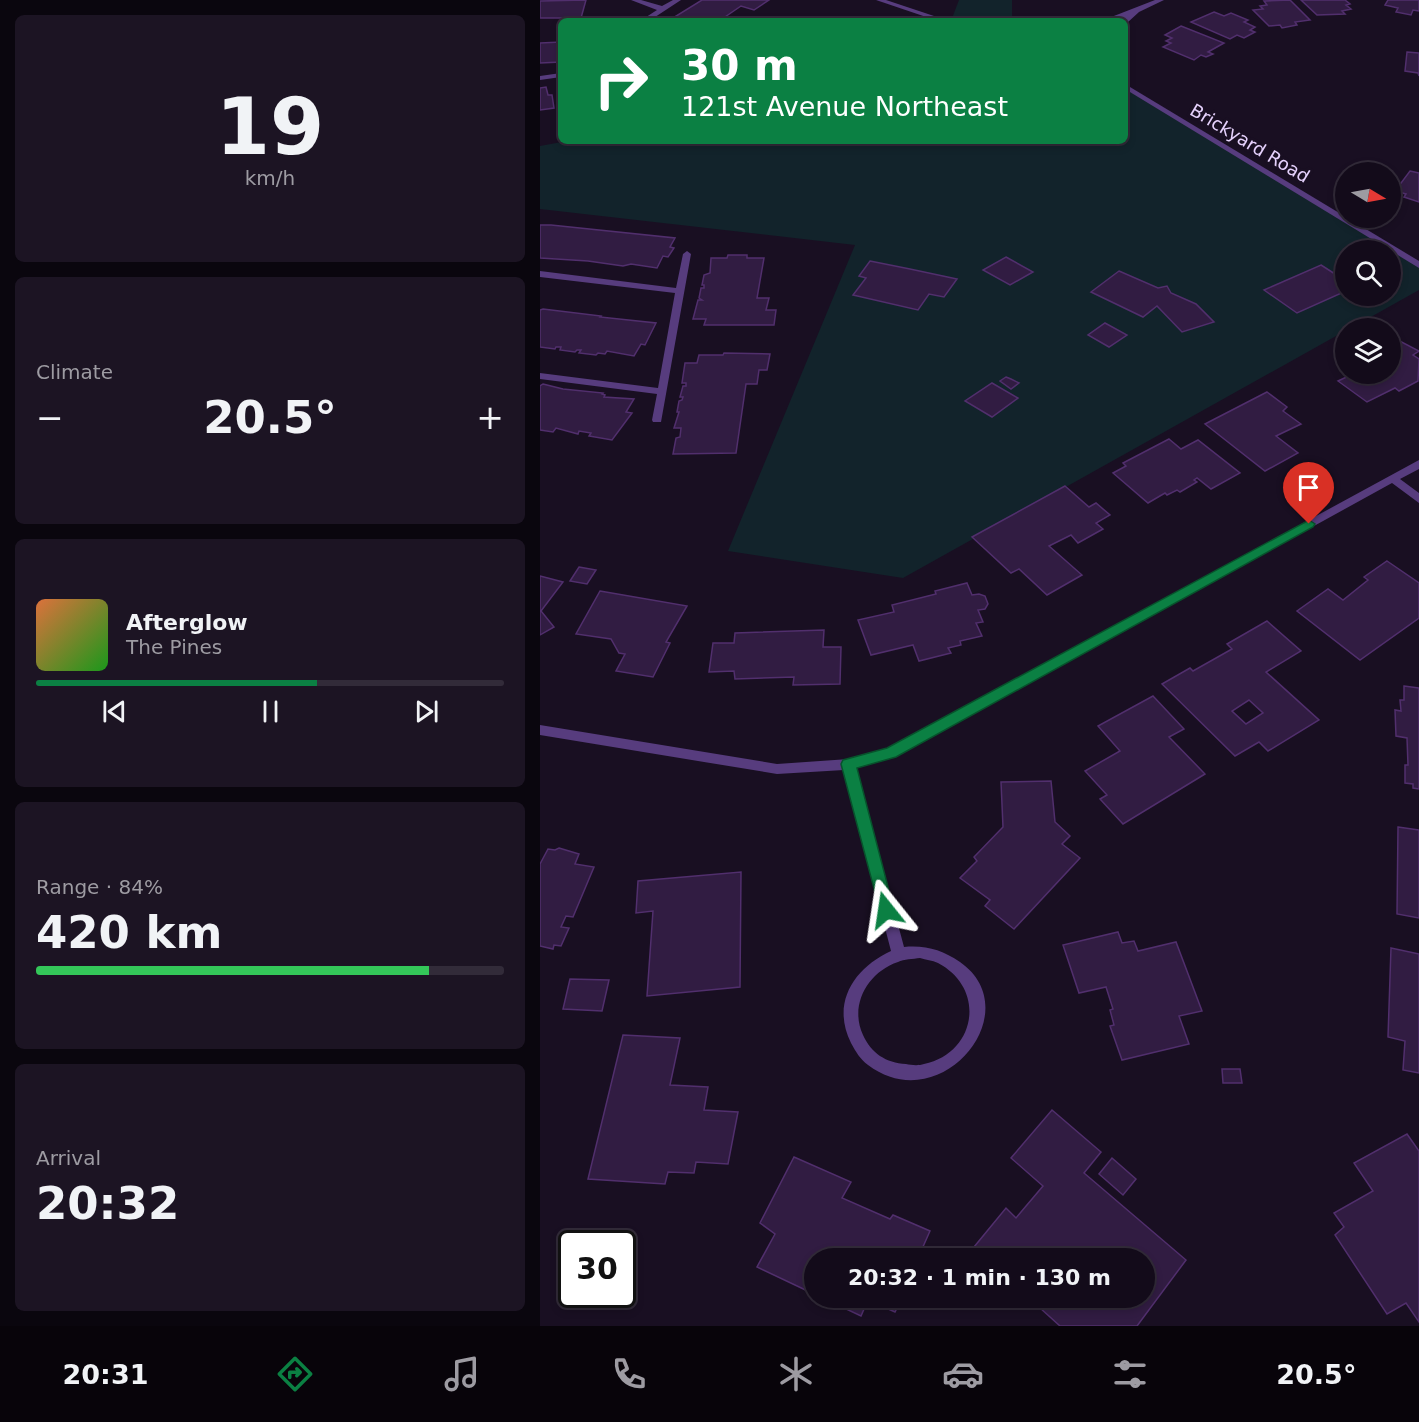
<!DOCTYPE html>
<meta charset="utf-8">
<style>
:root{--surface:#130b1a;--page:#1c1423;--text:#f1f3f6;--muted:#9d9ba2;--line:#322b39;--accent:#0b8043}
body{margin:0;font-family:"DejaVu Sans",sans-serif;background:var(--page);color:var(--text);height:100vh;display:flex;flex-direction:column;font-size:22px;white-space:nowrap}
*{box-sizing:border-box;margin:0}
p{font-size:20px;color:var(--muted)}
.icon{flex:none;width:33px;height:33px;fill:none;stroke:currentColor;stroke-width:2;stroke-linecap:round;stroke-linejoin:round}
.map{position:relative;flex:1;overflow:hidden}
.panel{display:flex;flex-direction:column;gap:15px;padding:15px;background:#0a060e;width:540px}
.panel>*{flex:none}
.top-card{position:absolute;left:18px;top:18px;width:570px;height:126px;border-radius:9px;box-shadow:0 3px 9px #0003,0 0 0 2px var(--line);background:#0b8043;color:#fff;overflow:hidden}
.needle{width:39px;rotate:100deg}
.controls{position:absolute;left:795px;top:162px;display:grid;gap:12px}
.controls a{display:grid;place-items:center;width:66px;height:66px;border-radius:50%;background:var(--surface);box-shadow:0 3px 9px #0003,0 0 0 2px var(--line);font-size:30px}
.speed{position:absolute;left:18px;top:1230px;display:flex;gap:12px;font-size:30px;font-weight:700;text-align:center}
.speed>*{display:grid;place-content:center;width:78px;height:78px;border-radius:50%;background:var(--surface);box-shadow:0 3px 9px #0003,0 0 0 2px var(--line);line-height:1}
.speed .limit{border:3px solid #111;border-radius:9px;background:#fff;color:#111}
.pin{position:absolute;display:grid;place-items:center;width:51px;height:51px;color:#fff;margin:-62px -26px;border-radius:50% 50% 50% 0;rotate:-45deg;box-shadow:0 0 6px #0007}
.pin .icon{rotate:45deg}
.me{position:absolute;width:66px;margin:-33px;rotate:345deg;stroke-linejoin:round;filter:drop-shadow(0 0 4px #0008)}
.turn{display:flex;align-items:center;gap:21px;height:126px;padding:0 24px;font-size:27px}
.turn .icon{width:78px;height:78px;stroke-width:2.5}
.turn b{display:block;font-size:42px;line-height:51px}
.big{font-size:45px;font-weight:600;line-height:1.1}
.panel .tile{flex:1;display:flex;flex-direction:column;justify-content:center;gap:9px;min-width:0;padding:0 21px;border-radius:9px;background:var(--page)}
.panel .dial{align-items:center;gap:0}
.dial b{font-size:78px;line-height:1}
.song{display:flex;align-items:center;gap:18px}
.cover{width:72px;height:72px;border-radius:9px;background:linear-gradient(135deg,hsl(20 70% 55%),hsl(120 70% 35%))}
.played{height:6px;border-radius:3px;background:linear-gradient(90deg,var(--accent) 60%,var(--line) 60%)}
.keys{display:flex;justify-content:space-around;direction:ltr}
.heat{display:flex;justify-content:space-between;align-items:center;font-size:33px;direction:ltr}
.charge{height:9px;border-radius:4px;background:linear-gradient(90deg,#34c759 84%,var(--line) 0)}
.trip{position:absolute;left:264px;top:1248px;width:351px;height:60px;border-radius:30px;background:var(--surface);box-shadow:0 3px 9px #0003,0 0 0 2px var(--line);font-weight:600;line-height:60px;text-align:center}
.tab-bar{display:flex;height:96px;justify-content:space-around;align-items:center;background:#08040a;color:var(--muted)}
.tab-bar .icon{width:42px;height:42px}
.tab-bar .on{color:var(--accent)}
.tab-bar b{font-size:27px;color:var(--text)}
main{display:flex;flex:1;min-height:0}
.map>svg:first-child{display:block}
</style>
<main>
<section class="panel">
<div class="tile dial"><b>19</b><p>km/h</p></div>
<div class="tile"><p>Climate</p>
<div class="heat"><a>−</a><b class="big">20.5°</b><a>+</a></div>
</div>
<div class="tile">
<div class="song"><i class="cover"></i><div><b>Afterglow</b><p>The Pines</p></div></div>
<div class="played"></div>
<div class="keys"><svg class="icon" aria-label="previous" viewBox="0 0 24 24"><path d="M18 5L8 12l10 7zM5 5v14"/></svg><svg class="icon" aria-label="pause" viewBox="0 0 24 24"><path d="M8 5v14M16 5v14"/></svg><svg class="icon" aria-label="next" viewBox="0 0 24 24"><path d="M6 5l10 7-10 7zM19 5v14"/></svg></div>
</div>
<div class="tile"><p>Range · 84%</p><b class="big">420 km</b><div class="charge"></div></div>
<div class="tile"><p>Arrival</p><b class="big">20:32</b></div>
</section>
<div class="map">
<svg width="879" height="1326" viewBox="0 0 879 1326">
<rect width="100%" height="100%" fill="#190f22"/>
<g fill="#12232b" fill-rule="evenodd">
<path d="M 419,0 L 472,0 L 472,21 L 411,21 Z"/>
<path d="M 585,85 L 879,265 L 879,290 L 811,328 L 806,328 L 805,331 L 363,578 L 188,551 L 315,245 L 0,209 L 0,146 L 27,141 L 585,141 ZM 806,250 L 850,250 L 850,296 L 806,296 Z"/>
</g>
<g fill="#311c42" stroke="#512f6d" stroke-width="1.5" fill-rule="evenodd">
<path d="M 46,0 L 41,18 L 0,18 L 0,1 Z"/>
<path d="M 162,0 L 229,0 L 214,10 L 201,6 L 179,21 L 128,21 Z"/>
<path d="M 750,0 L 770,20 L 755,22 L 757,25 L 742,28 L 740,25 L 729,26 L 713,10 L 723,9 L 720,6 L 727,5 L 724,1 Z"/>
<path d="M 761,0 L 805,0 L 810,4 L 806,5 L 811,9 L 802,11 L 805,14 L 777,15 Z"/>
<path d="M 848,0 L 879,0 L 879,11 L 873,10 L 871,15 L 856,12 L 858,8 L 845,5 Z"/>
<path d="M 674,12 L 684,16 L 691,13 L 708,20 L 704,22 L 715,27 L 710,30 L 715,32 L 704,38 L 697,35 L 690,39 L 651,22 Z"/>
<path d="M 282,18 L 283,21 L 226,21 L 226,20 Z"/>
<path d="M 641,26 L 684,43 L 668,52 L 673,54 L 666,57 L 661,55 L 654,60 L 623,47 L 631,43 L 626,41 L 632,38 L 625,35 Z"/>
<path d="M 21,42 L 21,62 L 0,63 L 0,43 Z"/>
<path d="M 867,52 L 879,53 L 879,76 L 878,73 L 865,71 Z"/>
<path d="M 6,87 L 8,95 L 12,95 L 14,108 L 0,110 L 0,88 Z"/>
<path d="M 870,171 L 879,173 L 879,202 L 864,197 L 866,194 L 855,191 Z"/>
<path d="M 0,225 L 11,225 L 135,238 L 130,247 L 134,248 L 128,257 L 123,256 L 117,268 L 91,264 L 83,266 L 48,261 L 0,258 Z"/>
<path d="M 188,255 L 207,255 L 207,258 L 224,258 L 217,298 L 229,298 L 226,310 L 236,310 L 234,325 L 164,325 L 166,319 L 153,319 L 158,300 L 162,300 L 159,298 L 161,288 L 164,288 L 164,285 L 162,285 L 164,275 L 170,273 L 171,258 L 187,258 Z"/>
<path d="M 466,257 L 493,272 L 470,285 L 443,270 Z"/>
<path d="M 330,261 L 370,269 L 417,279 L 404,297 L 389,294 L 378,310 L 313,295 L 326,278 L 319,276 Z"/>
<path d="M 781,265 L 806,281 L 806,291 L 757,313 L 724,290 Z"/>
<path d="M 579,271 L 618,288 L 627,286 L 631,293 L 656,304 L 674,322 L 642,332 L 617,306 L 603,317 L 551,292 Z"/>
<path d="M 3,309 L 61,316 L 60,317 L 116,323 L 105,345 L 101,344 L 94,356 L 67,351 L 65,354 L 58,353 L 56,355 L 39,353 L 41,350 L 37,350 L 35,352 L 20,350 L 21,347 L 16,347 L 15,349 L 0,347 L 0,310 Z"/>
<path d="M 565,323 L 587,335 L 569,347 L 548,335 Z"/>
<path d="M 850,336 L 879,351 L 873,355 L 879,359 L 878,381 L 859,391 L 855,388 L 827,402 L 798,381 L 813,374 L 850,374 Z"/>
<path d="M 184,353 L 230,354 L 227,370 L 219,370 L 217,384 L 206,384 L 196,453 L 133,454 L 136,438 L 140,437 L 141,428 L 134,428 L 139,412 L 137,412 L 139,401 L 142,400 L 143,397 L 140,397 L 143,386 L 146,386 L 146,383 L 142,383 L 145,363 L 157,363 L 159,355 L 183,355 Z"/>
<path d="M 466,377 L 471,379 L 479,383 L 471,389 L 460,381 Z"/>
<path d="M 452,383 L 478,398 L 452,417 L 425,401 Z"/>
<path d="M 3,384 L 23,389 L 63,393 L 62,394 L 65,395 L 64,397 L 94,399 L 86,412 L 92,413 L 72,440 L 49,436 L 51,433 L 39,431 L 38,434 L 16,428 L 13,432 L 0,430 L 0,386 Z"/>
<path d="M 727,392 L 747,407 L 743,411 L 761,424 L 736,436 L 758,453 L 725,471 L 665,424 Z"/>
<path d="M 629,439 L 641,449 L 658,440 L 700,473 L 671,489 L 657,478 L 654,480 L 657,482 L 640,492 L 637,490 L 627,495 L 625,493 L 608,503 L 573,473 L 586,466 L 583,463 Z"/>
<path d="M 525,486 L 549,507 L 556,503 L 570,515 L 556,523 L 563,529 L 538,543 L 531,535 L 509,546 L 542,575 L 507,595 L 479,569 L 471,573 L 432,537 Z"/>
<path d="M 847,561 L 879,583 L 879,618 L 820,660 L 757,611 L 788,589 L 803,600 L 828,580 L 824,577 Z"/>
<path d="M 39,567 L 56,570 L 47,584 L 30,581 Z"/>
<path d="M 0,576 L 23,582 L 1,611 L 14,627 L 0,635 Z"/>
<path d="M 427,583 L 432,595 L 439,594 L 445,596 L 448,604 L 445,609 L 438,610 L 443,622 L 436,623 L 442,636 L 420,641 L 421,645 L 408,648 L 411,653 L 379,661 L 373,645 L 331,655 L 318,620 L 354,612 L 352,605 L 396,594 L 395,591 Z"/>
<path d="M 60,591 L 147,606 L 126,642 L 130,643 L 113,677 L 76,671 L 85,654 L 79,653 L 71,639 L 36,634 Z"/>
<path d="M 727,621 L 761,651 L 726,672 L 779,720 L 728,751 L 719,742 L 695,756 L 622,684 L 650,668 L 653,671 L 692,649 L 687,644 ZM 709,700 L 723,713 L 706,724 L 692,711 Z"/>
<path d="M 284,630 L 283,647 L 301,647 L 300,684 L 253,685 L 254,677 L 195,679 L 194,671 L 169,672 L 173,643 L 194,643 L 195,633 Z"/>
<path d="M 864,686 L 879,688 L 879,789 L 873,788 L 873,784 L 865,783 L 865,765 L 868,765 L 867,738 L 856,736 L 855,710 L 861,711 L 860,700 L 864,700 Z"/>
<path d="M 613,696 L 644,729 L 629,737 L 665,774 L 583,824 L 560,799 L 567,795 L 545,771 L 580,751 L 558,726 Z"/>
<path d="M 511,781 L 515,822 L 530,836 L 522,844 L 540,858 L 474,929 L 445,906 L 450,900 L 420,878 L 437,861 L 434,857 L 463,827 L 461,782 Z"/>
<path d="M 858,827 L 879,830 L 879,918 L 857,914 Z"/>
<path d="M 19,848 L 39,854 L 35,864 L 54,867 L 33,917 L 26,916 L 21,927 L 29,928 L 21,946 L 14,945 L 13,949 L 0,946 L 0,864 L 8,849 L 15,850 Z"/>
<path d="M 201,872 L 200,987 L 107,996 L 113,911 L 96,913 L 98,881 Z"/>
<path d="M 578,932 L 582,943 L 594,941 L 598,951 L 636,942 L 662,1011 L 639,1016 L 649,1044 L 582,1060 L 570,1026 L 574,1025 L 570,1010 L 573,1009 L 566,987 L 539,993 L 523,945 Z"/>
<path d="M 851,948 L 879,954 L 879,1073 L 863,1070 L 865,1041 L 848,1037 Z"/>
<path d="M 30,979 L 69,980 L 62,1011 L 23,1009 Z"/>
<path d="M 83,1035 L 140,1038 L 130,1085 L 168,1087 L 164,1110 L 198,1112 L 188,1164 L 156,1162 L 154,1173 L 128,1172 L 125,1184 L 48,1179 Z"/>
<path d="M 682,1069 L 700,1069 L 702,1083 L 683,1083 Z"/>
<path d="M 512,1110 L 561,1152 L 544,1173 L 646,1260 L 597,1326 L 520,1326 L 489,1298 L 604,1298 L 604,1258 L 565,1258 L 552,1247 L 543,1258 L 446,1258 L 434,1247 L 466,1208 L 476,1218 L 503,1186 L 471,1158 Z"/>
<path d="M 867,1134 L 879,1151 L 879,1322 L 866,1303 L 847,1314 L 795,1235 L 804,1227 L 794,1213 L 833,1191 L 814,1163 Z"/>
<path d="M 254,1157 L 311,1182 L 302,1198 L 350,1219 L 353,1215 L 390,1231 L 378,1258 L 274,1258 L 274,1294 L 217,1267 L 235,1234 L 220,1223 Z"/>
<path d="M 572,1158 L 596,1179 L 583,1195 L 559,1174 Z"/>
<path d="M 283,1298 L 362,1298 L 355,1312 L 328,1300 L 321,1316 Z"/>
</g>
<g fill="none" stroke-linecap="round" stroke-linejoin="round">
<g fill="#573c7e" fill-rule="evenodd">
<path d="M 91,0 L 101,0 L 122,6 L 133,0 L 141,0 L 109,21 L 100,21 L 117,10 Z"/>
<path d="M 615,0 L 624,0 L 599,12 L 587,23 L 580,21 L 584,17 L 572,21 L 561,21 Z"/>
<path d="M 21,73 L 21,77 L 0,80 L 0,76 Z"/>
<path d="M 147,251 L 151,254 L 121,422 L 113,422 L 112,420 L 117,394 L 0,379 L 0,373 L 118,388 L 135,293 L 0,277 L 0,271 L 136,288 L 143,254 Z"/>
<path d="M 879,460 L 879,469 L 860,479 L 879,493 L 879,503 L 852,483 L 355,757 L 316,767 L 364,947 C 386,945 402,950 420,962 C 490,1011 401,1120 328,1065 C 320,1059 316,1052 311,1043 C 291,1003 314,968 351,951 L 304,770 L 237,774 L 0,735 L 0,725 L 237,764 L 309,759 L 348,749 ZM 380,958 C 386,960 392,960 398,963 C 447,989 436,1053 384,1064 C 378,1066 371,1065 366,1064 C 346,1063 331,1053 323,1035 C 309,1005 328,972 358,962 C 364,959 373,959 380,958 Z"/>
</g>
<g fill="#573c7e" fill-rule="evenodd">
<path d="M 336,0 L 346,0 L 409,21 L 398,21 Z"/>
<path d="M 585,84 L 879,261 L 879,268 L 585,89 Z"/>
</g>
</g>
<path fill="#0b8043" stroke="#07532c" stroke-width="1.5" d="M 769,520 L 775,524 L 773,527 L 356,757 L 317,768 L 354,910 L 352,915 L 346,917 L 341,915 L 301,764 L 303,760 L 347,748 Z"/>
<g text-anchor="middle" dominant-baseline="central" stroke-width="6" stroke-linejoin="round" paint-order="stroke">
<g font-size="18" fill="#e6d2fd" stroke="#190f22">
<text transform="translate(710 143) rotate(31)">Brickyard Road</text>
</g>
</g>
</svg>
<div class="controls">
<a><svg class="needle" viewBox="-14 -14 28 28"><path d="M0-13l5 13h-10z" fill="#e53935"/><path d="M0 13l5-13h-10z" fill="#9d9ba2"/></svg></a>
<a><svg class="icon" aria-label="search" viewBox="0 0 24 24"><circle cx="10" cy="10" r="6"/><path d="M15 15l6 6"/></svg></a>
<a><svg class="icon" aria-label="layers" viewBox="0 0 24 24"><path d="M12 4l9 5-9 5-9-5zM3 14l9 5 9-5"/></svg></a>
</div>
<div class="speed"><div class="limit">30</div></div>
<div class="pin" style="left:769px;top:524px;background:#d93025"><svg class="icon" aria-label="arrive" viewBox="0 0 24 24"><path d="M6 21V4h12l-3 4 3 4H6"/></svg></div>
<svg class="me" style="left:346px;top:910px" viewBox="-20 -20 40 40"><path d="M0-17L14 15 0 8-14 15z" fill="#0b8043" stroke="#fff" stroke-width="4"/></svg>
<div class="trip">20:32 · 1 min · 130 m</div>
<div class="top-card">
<div class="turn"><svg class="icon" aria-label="right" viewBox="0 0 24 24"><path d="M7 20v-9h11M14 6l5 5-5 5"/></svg><div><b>30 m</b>121st Avenue Northeast</div></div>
</div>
</div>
</main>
<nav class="tab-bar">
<b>20:31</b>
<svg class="icon on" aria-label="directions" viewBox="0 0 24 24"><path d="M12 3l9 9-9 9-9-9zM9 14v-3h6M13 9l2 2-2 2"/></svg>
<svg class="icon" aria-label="music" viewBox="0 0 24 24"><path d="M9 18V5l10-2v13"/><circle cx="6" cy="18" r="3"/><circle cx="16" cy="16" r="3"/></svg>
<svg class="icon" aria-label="phone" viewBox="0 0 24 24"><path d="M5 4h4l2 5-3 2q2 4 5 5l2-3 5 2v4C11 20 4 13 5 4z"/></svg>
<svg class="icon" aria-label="climate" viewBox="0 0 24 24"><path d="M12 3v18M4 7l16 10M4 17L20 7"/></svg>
<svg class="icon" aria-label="car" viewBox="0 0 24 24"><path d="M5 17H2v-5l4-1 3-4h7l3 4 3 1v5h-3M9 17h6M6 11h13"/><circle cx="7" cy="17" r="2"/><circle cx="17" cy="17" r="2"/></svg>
<svg class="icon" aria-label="filters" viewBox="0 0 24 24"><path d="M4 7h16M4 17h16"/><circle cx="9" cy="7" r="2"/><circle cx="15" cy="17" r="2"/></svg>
<b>20.5°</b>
</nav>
